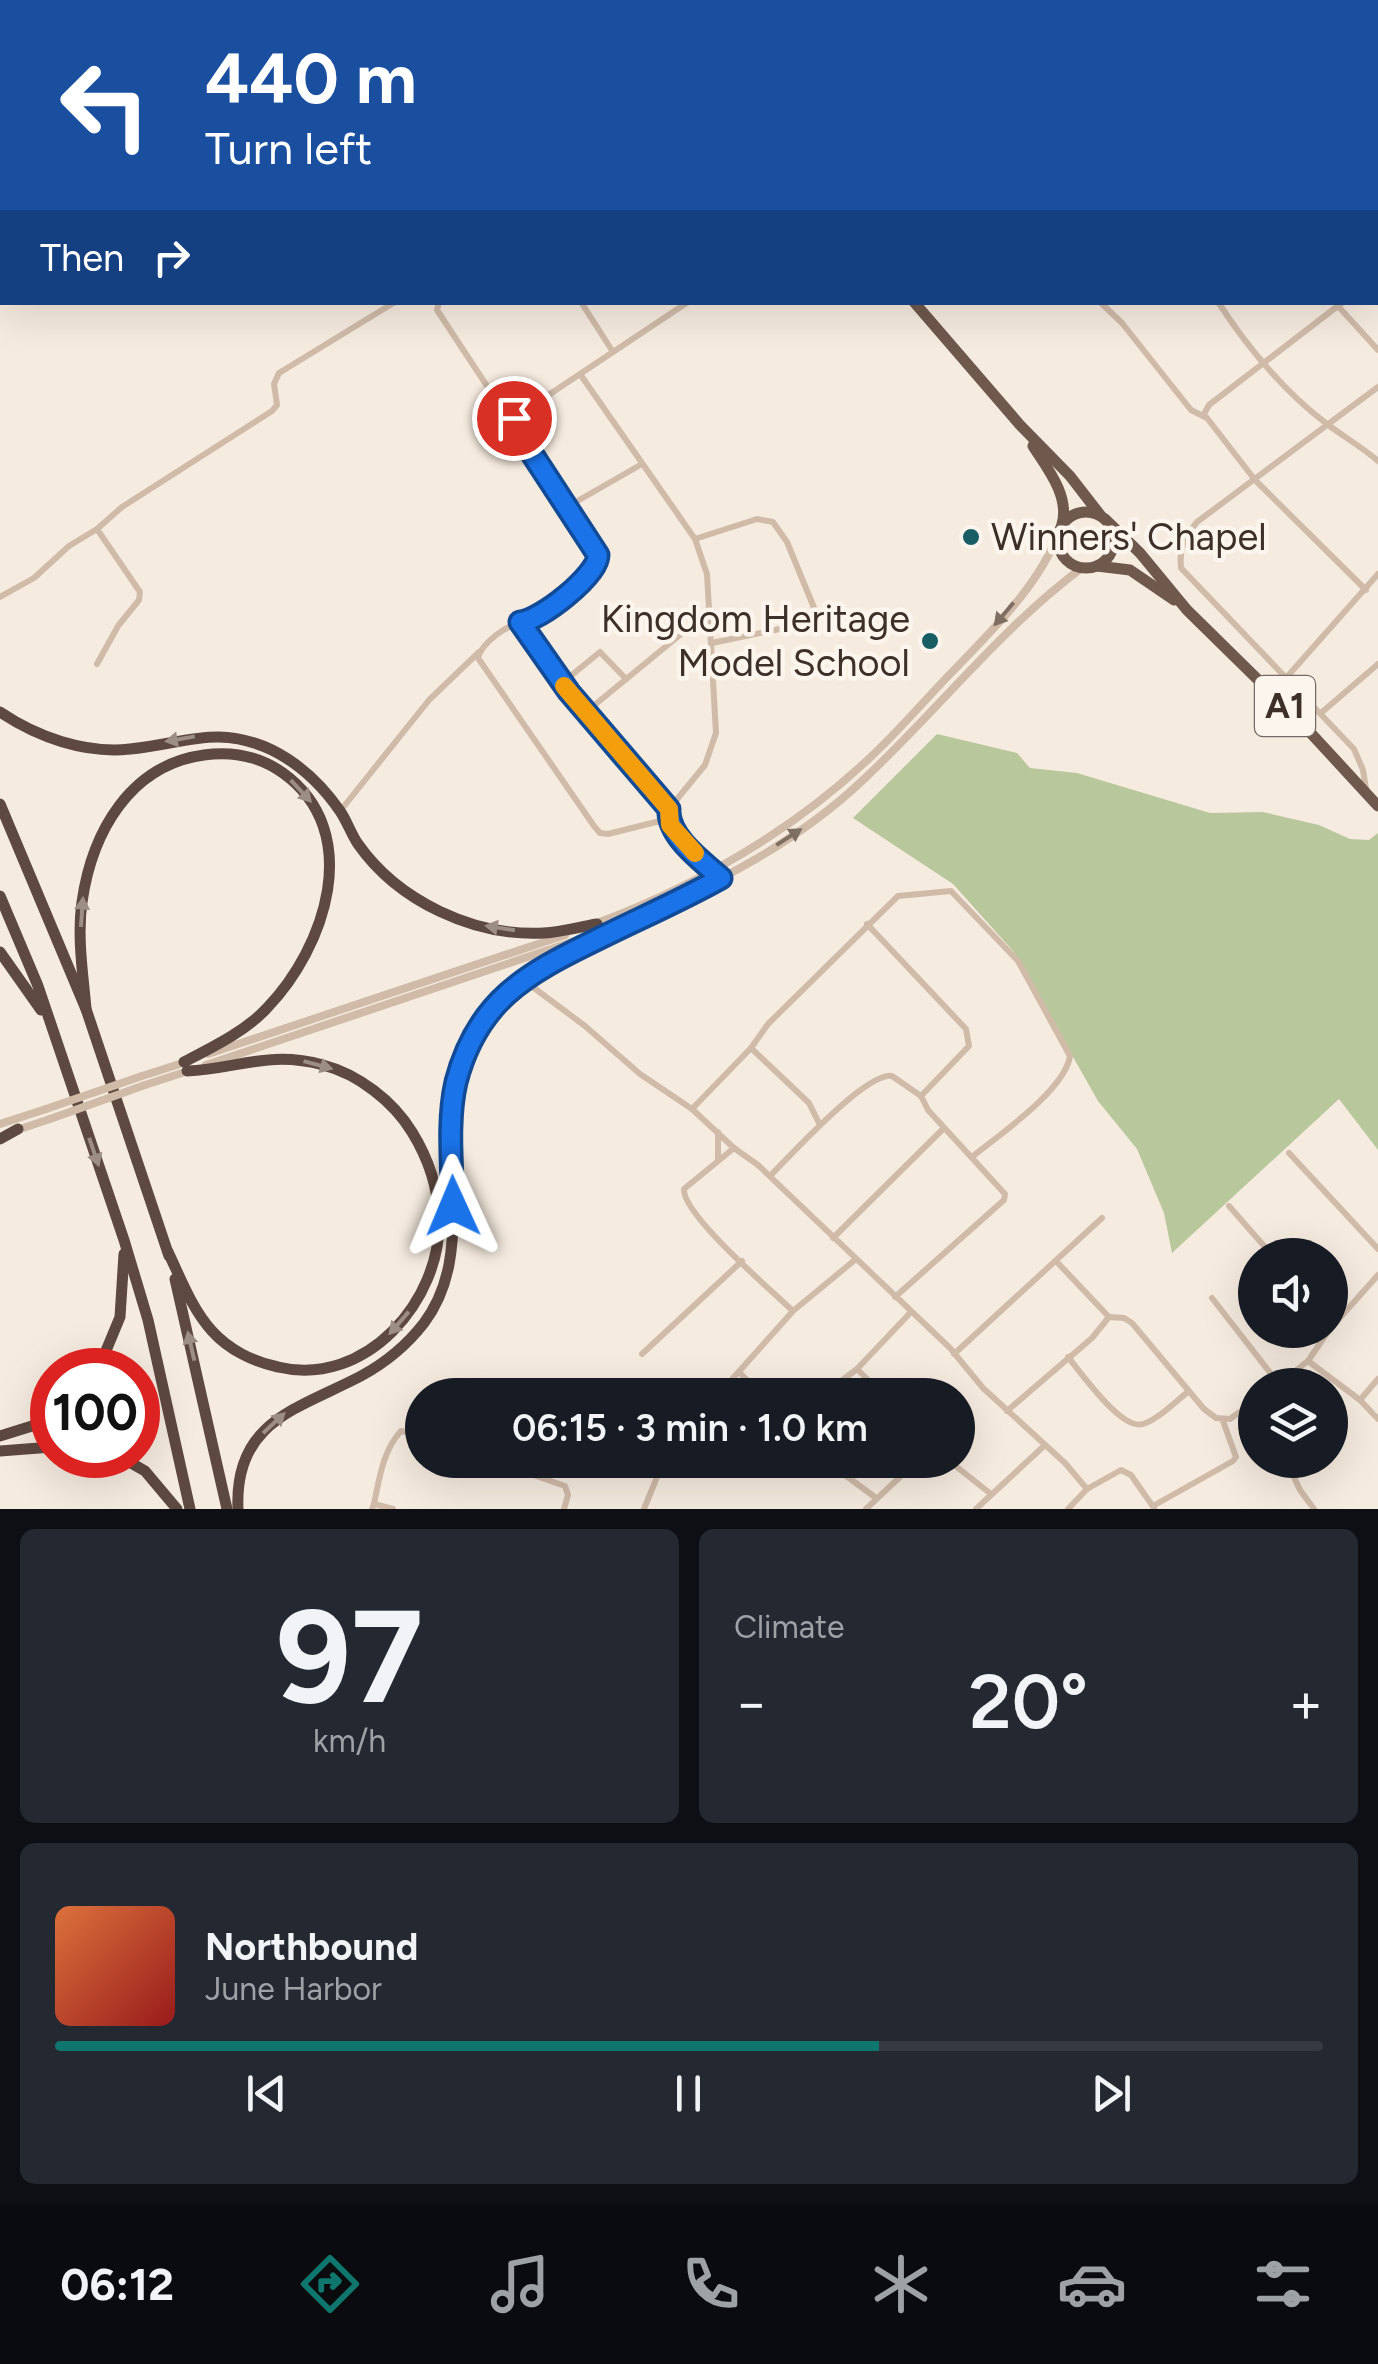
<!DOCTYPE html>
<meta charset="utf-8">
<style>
:root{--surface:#171b24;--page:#242831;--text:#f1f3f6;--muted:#9ea1a6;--line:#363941;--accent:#0f766e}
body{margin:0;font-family:Figtree,sans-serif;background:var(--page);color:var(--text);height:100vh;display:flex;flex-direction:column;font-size:38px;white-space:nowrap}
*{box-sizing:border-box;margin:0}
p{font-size:32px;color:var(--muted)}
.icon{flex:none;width:55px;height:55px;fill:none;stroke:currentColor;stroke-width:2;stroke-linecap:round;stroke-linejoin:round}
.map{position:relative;height:1509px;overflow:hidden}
.panel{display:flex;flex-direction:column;gap:20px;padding:20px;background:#0d0f14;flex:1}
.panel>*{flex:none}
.banner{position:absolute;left:0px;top:0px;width:1380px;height:305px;box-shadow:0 10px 40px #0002;background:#1a4fa0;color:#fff;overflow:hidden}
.buttons{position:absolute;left:1238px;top:1238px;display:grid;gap:20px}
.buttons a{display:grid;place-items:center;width:110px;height:110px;border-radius:50%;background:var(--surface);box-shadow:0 10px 40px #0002;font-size:50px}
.speed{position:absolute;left:30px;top:1348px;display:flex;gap:20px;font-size:50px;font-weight:700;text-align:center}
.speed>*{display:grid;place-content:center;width:130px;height:130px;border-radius:50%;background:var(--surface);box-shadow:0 10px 40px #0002;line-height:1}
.speed .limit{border:15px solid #d22;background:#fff;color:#111}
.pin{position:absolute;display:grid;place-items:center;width:85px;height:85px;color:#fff;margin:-42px;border:5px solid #fff;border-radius:50%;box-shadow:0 2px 10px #0007}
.me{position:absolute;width:110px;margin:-55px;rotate:359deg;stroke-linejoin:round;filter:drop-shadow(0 0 8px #0008)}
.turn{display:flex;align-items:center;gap:35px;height:210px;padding:0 40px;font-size:45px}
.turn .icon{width:130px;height:130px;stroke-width:2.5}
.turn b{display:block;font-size:70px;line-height:85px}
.then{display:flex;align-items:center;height:95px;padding:0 40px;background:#0003;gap:20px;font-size:38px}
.big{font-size:75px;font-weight:600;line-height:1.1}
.panel .card{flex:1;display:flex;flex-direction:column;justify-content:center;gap:15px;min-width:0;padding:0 35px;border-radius:15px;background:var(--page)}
.panel .dial{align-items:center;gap:0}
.dial b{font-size:130px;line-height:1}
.song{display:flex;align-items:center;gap:30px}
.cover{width:120px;height:120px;border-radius:15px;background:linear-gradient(135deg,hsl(20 70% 55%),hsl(0 70% 35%))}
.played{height:10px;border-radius:5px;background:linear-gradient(90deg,var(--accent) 65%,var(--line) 65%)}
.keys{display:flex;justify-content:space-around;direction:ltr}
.heat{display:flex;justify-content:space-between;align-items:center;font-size:55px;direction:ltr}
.panel .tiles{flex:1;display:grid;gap:20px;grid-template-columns:1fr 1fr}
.card:last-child{grid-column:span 2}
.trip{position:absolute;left:405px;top:1378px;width:570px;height:100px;border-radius:50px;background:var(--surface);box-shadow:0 10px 40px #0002;font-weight:600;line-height:100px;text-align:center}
.tabs{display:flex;height:160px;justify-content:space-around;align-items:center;background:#090b0e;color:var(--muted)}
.tabs .icon{width:70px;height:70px}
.tabs .current{color:var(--accent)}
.tabs b{font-size:45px;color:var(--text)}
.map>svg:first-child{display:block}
</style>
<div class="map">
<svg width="1378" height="1509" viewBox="0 0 1378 1509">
<rect width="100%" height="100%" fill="#f6ebdf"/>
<path fill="#b9c79d" d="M 937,734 L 1017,753 L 1030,768 L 1077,773 L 1210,813 L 1263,812 L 1319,825 L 1350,839 L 1369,840 L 1378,833 L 1378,1150 L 1339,1099 L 1172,1253 L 1164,1213 L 1137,1149 L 1098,1101 L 1013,951 L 953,884 L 853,818 Z"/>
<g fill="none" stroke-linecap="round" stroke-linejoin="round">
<g stroke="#d0bba9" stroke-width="6">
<path d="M 207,0 L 209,2"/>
<path d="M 326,0 L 327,2"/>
<path d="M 528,0 L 530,2"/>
<path d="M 793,0 L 796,2"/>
<path d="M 243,2 L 246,0"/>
<path d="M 1261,2 L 1265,0"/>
<path d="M 439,302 L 437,310 L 598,555 C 598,575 540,621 520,623 L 569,692 L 669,809 C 667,837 701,861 721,878"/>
<path d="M 581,302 L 613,352"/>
<path d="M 1100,302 L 1122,323 L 1191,410 L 1207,418 L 1255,480 L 1366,590"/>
<path d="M 1218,302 C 1248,348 1283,391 1327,424 C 1344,437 1362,447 1378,461"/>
<path d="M 1338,306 L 1378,350"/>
<path d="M 580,374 L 695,539 L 707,574 L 716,733 L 705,765 L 669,809"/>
<path d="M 1203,416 L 1209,405 L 1343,302"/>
<path d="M 510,417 L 514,418 L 688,302"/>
<path d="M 567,507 L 642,464"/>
<path d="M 97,529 L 140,592 L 139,600 L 118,626 L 97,664"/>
<path d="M 695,539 L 757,519 L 773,522 L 787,542 L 817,615 L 799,625 L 712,643"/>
<path d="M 0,597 L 34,578 L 69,546 L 97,529 L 122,507 L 272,411 L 277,405 L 274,384 L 279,373 L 395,302"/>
<path d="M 520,623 C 505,626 482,643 478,658 L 594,826 L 600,833 L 608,834 L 668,819"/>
<path d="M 1286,678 L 1378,574"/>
<path d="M 562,683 L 600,652 L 626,679"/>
<path d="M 586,712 L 692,625 L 698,620 L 711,625"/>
<path d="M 1321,713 L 1378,664"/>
<path d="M 1366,789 L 1363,770 L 1354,749 L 1181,568 C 1179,548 1184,538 1197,522 L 1378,387"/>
<path d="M 341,810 L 429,700 L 479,652"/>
<path d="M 867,924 L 966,1029 L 969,1046 L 921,1096"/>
<path d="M 522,979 L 585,1026 L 640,1074 L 692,1109 L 734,1148 L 758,1165 L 950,1348 L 983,1388 L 1065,1463 L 1087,1489"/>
<path d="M 751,1048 L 809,1103 L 820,1125"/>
<path d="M 692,1109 L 751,1048 L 768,1024 L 898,896 L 951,891 L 1018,961 L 1070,1056 C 1065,1090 999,1135 972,1157"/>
<path d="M 734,1148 L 684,1189 C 682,1214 771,1290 793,1311"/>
<path d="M 1289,1153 L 1378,1249"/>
<path d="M 718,1160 L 718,1132"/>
<path d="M 770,1176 C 791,1155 866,1072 892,1076 L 921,1096 L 928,1110 L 1005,1194 L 1004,1200 L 895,1297"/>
<path d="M 1229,1206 L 1272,1255"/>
<path d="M 833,1238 L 944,1128"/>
<path d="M 1056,1261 L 1109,1317"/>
<path d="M 1212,1298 L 1279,1384"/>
<path d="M 1330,1329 L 1378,1275"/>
<path d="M 642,1354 L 742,1261"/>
<path d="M 954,1354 L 1102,1218"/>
<path d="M 1068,1357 C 1081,1373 1122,1431 1143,1424 C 1159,1419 1176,1401 1189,1391"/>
<path d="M 1308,1361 L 1360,1400 L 1378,1419"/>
<path d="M 857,1369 L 883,1395"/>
<path d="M 740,1373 L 762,1395"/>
<path d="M 1277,1385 L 1308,1361 L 1329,1330"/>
<path d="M 718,1395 L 793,1311 L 856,1259"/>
<path d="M 823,1395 L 857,1369 L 911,1312"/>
<path d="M 1360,1400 L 1378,1379"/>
<path d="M 1007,1411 L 1092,1338 L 1109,1317 L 1124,1318 L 1132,1323 L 1204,1409 L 1216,1418 L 1230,1419 L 1255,1401"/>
<path d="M 491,1460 L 565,1486 L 568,1495 L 564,1509"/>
<path d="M 825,1460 L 876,1498"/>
<path d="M 948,1460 L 991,1494"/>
<path d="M 1286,1460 L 1300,1490 L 1314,1509"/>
<path d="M 374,1504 C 379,1480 383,1450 401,1431 L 422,1436"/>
<path d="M 1153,1506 L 1233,1461 L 1236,1457 L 1223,1421"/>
<path d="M 372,1509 L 374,1504 L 393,1509"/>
<path d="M 644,1509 L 664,1460"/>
<path d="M 866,1509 L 918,1460"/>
<path d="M 976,1509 L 1045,1445"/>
<path d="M 1068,1509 L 1087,1489 L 1121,1470 L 1131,1475 L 1154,1508"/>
</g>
<g stroke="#d0bba9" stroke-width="8">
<path d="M 641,916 C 720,882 800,840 863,780 C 937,711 1001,628 1083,567"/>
<path d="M 592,925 C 697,886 797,829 878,750 C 905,724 930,694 957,667 C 994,628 1039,585 1058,534"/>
<path d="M 208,1054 L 565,935"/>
<path d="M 206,1065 L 596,934"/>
<path d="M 142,1076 L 186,1062"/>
<path d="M 145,1085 L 188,1071"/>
<path d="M 0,1124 L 46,1109"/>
<path d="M 14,1131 L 50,1119"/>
</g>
<g stroke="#6f584c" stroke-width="11">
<path d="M 651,0 L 653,2"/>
<path d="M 914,302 L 1020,425 L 1070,476 L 1101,516"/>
<path d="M 1033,446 C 1047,468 1070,496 1062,524"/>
<circle cx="1086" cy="540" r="28"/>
<path d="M 1105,519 L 1140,553 L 1187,610 L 1295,716 L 1378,806"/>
<path d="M 1097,566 L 1130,570 L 1174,600"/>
</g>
<g stroke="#5e4940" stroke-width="11">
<path d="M 0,712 C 37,737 85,754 130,749 C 184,744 217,724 272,750 C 300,764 322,785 340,811 C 347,821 351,834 358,844 C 398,901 474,937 544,933 C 561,932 579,927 597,924"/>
<path d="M 0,804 L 86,1009 L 169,1256"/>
<path d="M 0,896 L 38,986 L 124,1240 L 148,1320 L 190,1509"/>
<path d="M 0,952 L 41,1010"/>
<path d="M 86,1009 C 83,974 77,937 82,902 C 92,832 130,765 204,755 C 233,751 259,756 283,773 C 365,832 325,948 267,1008 C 246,1031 211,1048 184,1062"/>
<path d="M 0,1139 L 18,1129"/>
<path d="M 168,1252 C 181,1279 192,1309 212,1331 C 229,1350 254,1362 278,1367 C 365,1388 442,1301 439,1218 C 438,1187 428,1158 412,1132 C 393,1101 358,1074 323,1065 C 269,1050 237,1069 187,1071"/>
<path d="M 175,1279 L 227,1509"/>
<path d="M 98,1370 L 120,1317 L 124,1254"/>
<path d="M 0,1436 L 32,1426 L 52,1414"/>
<path d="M 0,1451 L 52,1447"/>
<path d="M 117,1455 L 145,1471 L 177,1509"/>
<path d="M 238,1509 C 234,1421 298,1409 361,1376 C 385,1363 407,1345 424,1323 C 451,1287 454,1244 453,1200 C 450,1109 450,1019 540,967 C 573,948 609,933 642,916"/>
</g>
<g stroke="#d0bba9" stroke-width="8">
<path d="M 46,1109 L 142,1076"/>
<path d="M 50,1119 L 145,1085"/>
</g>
</g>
<defs><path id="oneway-solid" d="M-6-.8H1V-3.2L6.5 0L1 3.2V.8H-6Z" transform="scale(2.5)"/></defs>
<g fill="#7f6f63">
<use href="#oneway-solid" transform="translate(1004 614) rotate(130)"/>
<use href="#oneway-solid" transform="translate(789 837) rotate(-33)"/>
</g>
<g fill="#9d8e85">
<use href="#oneway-solid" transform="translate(180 739) rotate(170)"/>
<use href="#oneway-solid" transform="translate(301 791) rotate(47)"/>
<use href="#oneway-solid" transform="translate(82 912) rotate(-86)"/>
<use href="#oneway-solid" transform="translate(500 928) rotate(-171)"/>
<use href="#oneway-solid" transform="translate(318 1065) rotate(15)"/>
<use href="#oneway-solid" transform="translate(94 1152) rotate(71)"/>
<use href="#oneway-solid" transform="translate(399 1323) rotate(131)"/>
<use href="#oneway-solid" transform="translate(191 1346) rotate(-103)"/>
<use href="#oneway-solid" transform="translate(274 1423) rotate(-43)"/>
</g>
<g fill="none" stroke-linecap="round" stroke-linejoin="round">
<g stroke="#114b97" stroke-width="25">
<path id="route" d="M 453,1206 C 452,1166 447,1121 456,1082 C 477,1001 526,974 596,940 C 638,919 680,901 721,878 C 702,861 667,836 669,809 L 569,692 L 520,622 C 540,621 598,575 598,555 L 508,417 L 514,418"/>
</g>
<use href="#route" stroke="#1a73e8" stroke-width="18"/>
<path stroke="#f59e0b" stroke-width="18" d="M 564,686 L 669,809 L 670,825 L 695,853"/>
</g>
<g fill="#195e64" stroke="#fcf5ed" stroke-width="4">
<circle cx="971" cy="537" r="10"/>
<circle cx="930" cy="641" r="10"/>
</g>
<g text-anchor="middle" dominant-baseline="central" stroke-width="9" stroke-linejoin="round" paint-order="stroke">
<rect fill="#fcf5ed" stroke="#766b64" stroke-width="2.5" x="1255" y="676" width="60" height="60" rx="8"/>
<g font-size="35" font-weight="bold" fill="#3c3029">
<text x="1285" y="706">A1</text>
</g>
<g font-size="38" fill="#3c3029" stroke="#fcf5ed" text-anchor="start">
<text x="991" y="537">Winners' Chapel</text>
<text x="910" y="619" text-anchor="end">Kingdom Heritage<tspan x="910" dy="44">Model School</tspan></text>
</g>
</g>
</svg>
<div class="buttons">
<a><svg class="icon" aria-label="sound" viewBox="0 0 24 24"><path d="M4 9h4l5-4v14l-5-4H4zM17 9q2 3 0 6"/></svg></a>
<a><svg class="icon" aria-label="layers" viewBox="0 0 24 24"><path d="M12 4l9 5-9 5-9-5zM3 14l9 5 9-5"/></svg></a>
</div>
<div class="speed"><div class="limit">100</div></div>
<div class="pin" style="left:514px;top:418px;background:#d93025"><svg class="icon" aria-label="arrive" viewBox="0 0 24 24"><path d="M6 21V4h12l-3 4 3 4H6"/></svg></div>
<svg class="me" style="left:453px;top:1206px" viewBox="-20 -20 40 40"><path d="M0-17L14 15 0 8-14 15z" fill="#1a73e8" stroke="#fff" stroke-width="4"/></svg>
<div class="trip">06:15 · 3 min · 1.0 km</div>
<div class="banner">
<div class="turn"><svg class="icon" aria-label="left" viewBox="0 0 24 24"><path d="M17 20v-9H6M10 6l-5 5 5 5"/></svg><div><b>440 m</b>Turn left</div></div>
<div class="then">Then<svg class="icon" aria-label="right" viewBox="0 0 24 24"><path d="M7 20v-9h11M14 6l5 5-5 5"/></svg></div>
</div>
</div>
<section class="panel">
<div class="tiles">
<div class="card dial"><b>97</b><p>km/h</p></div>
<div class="card"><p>Climate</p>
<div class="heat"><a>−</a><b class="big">20°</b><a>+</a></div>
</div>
<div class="card">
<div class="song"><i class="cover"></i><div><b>Northbound</b><p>June Harbor</p></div></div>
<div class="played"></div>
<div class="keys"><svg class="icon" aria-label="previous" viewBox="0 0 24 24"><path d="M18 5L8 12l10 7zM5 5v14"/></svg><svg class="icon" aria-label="pause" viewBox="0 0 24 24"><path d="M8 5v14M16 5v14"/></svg><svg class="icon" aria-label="next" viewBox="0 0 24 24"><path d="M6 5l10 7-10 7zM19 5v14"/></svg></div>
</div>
</div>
</section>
<nav class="tabs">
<b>06:12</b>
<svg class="icon current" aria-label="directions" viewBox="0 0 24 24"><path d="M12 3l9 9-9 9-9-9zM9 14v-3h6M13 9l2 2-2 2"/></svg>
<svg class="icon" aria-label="music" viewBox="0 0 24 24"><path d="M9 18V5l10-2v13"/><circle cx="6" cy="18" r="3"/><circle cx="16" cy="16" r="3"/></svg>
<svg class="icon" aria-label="phone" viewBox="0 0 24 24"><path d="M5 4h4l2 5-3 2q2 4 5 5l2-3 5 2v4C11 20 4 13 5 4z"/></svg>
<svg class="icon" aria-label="climate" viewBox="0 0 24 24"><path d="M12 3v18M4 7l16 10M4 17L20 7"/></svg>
<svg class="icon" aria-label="car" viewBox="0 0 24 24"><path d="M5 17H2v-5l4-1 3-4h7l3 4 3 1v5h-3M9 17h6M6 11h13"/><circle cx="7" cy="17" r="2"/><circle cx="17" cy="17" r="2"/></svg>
<svg class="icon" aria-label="filters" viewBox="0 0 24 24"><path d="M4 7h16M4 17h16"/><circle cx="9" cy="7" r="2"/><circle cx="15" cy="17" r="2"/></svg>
</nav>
